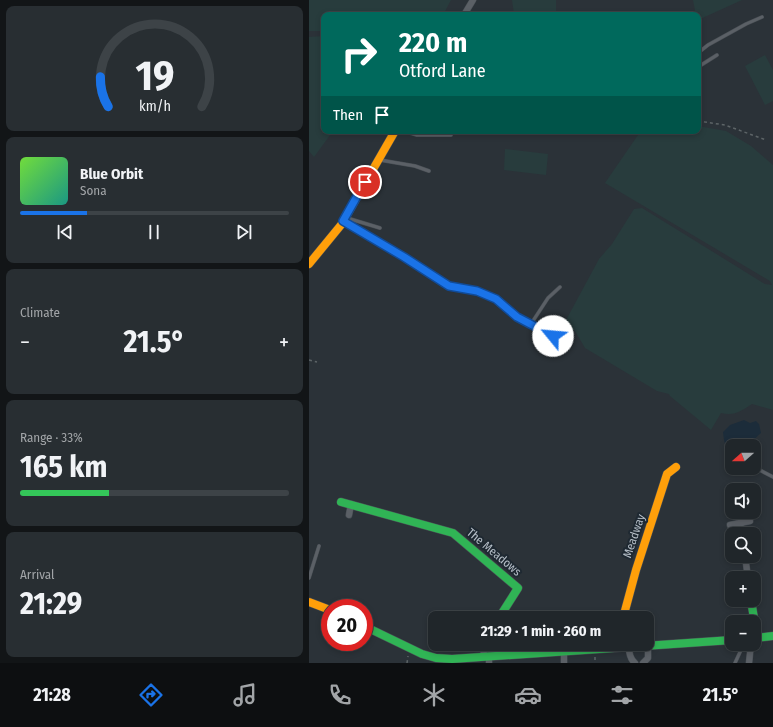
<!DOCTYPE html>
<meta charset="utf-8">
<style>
:root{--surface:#20262a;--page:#282e32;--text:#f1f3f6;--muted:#a2a5a8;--line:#3d4347;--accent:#1a73e8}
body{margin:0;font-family:"Fira Sans Condensed",sans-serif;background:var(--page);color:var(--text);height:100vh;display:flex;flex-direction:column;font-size:15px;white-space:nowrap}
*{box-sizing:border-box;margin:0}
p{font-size:13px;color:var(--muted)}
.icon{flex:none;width:22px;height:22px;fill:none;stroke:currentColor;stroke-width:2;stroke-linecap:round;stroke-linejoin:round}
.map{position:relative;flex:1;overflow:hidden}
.panel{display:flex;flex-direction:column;gap:6px;padding:6px;background:#121517;width:309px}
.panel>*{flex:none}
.banner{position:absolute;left:12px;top:12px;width:380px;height:122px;border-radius:8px;box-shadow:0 2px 6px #0003,0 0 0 1px var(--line);background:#00695c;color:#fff;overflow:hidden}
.needle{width:26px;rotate:249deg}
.tools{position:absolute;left:416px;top:439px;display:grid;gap:8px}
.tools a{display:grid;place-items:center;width:36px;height:36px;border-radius:8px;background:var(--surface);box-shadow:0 2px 6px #0003,0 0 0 1px var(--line);font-size:20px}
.speed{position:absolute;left:12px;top:599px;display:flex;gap:8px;font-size:20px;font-weight:700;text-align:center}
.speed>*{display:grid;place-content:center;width:52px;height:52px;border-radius:50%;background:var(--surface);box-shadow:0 2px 6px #0003,0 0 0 1px var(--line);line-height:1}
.speed .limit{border:6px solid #d22;background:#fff;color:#111}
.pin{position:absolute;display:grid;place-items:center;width:34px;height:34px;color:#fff;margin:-17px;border:2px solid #fff;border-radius:50%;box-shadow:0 1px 4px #0007}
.me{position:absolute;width:44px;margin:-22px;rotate:298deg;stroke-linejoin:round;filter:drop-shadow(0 0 3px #0008)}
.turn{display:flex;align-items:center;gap:14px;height:84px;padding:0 12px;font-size:18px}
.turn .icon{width:52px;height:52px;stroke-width:2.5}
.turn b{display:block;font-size:28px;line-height:34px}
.then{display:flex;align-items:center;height:38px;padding:0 12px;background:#0003;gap:8px;font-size:15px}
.big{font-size:30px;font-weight:700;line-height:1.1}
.panel .tile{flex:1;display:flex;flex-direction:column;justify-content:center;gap:6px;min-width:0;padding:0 14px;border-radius:8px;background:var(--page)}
.panel .dial{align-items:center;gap:0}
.dial svg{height:104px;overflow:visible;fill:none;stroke:var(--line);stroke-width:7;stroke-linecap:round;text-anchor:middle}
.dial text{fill:var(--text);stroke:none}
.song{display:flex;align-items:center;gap:12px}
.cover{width:48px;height:48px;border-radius:6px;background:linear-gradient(135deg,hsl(100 70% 55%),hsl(170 70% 35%))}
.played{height:4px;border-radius:2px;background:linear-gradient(90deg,var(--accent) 25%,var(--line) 25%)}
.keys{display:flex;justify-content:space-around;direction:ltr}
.heat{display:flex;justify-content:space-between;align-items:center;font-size:22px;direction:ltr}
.charge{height:6px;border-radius:3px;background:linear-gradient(90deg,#34c759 33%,var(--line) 0)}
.trip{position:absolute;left:119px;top:611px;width:226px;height:40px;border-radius:8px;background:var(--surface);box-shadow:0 2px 6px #0003,0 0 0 1px var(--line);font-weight:700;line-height:40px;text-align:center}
.dock{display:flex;height:64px;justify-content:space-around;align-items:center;background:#0d0f11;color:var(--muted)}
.dock .icon{width:28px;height:28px}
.dock .selected{color:var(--accent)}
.dock b{font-size:18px;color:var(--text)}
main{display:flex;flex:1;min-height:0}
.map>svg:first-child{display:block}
</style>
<main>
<section class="panel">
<div class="tile dial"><svg viewBox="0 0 100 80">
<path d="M14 69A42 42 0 1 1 86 69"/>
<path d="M14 69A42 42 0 0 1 8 46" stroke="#1a73e8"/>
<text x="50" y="56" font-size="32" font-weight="700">19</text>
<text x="50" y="72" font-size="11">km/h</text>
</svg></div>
<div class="tile">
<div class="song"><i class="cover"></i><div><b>Blue Orbit</b><p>Sona</p></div></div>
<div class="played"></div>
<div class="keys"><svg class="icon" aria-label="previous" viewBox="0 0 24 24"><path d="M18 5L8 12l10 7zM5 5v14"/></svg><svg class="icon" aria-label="pause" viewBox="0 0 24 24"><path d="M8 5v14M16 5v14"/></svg><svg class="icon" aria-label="next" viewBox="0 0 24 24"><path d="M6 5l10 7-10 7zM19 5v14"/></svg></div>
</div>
<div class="tile"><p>Climate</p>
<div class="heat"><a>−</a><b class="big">21.5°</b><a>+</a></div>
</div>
<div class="tile"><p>Range · 33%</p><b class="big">165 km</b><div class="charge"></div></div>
<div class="tile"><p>Arrival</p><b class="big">21:29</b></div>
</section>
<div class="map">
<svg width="464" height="663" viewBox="0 0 464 663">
<rect width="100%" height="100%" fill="#2b3238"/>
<g fill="#283c3d">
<path d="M 0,0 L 142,0 L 134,15 L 15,15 L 15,31 L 0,31 Z"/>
<path d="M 203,0 L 247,0 L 247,12 L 205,14 Z"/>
<path d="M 384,0 L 433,0 L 389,20 L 389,15 L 387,15 Z"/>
<path d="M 15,36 L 15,131 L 24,131 L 5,157 L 0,151 L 0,37 Z"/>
<path d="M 456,55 L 464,70 L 464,101 L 456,105 L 436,66 Z"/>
<path d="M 389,126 L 417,131 L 442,146 L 464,165 L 464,410 L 443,404 C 432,411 426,416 412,413 L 402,430 L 361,396 L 360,394 L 348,391 L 276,348 L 266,331 L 257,326 L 256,322 L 290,259 L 303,244 L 325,209 L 333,208 L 456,284 L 463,285 L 461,281 L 296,183 L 329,135 L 331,131 L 389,131 Z"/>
<path d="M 196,149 L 239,154 L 237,175 L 195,170 Z"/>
</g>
<path fill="#1c2c3a" d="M 435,420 L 441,423 L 447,421 L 450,424 L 452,433 L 438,446 L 423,446 L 423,451 C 415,447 415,440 414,432 L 421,425 Z"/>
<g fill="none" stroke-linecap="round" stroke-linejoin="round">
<g stroke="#494f55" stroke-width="4">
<g id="lane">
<path d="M 389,53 L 399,45 L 437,24 L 453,17"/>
<path d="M 389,67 L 408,55"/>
<path d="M 95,131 L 108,135 L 142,135"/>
<path d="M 71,160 L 106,166 L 120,171"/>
<path d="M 38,218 L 71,228"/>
<path d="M 35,222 L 95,257 L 140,286 L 168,291 L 187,299 L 208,317 L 244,336"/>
<path d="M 222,324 L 239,298 L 251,287"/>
<path d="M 445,467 L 464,477"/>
<path d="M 0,578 L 10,546"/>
<path d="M 426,663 L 432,650 L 433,644"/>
</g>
</g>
<g stroke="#494f55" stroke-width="7">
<g id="street">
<path d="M 155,15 L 164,0"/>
<path d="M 40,515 L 42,504"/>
<path d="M 431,523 L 433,534"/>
<path d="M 421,525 L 441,521"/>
<path d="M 436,556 L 439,578"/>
<path d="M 320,647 C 320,653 321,659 326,663"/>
<path d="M 174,657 L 176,644"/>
<path d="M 180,657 L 180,663"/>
<path d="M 255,663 L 255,651"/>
<path d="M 334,663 L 339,658 L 339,646"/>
<path d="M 440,663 L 442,644"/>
</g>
</g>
<g stroke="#494f55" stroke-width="9">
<g id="fast">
<path d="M 32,502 L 144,533 L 209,588 L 190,618"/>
<path d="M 442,600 L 448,637"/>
<path d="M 55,626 L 113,654 L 127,658 L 143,659 L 423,640"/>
<path d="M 445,638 L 464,636"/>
</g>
</g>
<g stroke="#494f55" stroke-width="9">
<g id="slow">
<path d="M 0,264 L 32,225 L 86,131"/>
<path d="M 0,602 L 21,610"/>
<path d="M 314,618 L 327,570 L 358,474 L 367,467"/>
</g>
</g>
<g stroke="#5d6467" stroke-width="1.5" stroke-dasharray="3 3" stroke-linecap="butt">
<path d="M 389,121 L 416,125 L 457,140"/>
<path d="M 0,360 L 8,362"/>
<path d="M 286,657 L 286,663"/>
<path d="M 98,663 L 99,656"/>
</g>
<use href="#lane" stroke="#5b6066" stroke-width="3"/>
<use href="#street" stroke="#5b6066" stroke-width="6"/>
<use href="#fast" stroke="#30b455" stroke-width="8"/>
<use href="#slow" stroke="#ff9f0a" stroke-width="8"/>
</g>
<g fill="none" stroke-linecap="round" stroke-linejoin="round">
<g stroke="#114b97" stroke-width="10">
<path id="route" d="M 56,182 L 34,221 L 95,257 L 140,286 L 168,291 L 187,299 L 208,317 L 244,336"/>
</g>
<use href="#route" stroke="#1a73e8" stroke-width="7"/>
</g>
<g text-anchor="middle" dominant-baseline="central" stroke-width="4" stroke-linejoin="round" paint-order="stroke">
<g font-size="12" fill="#b6bfc8" stroke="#1f2932">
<text transform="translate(325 536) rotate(-71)">Meadway</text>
<text transform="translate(185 552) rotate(40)">The Meadows</text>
</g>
</g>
</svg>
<div class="tools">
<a><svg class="needle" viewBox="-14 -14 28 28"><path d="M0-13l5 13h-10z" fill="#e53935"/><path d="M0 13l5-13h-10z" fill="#a2a5a8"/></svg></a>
<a><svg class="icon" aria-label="sound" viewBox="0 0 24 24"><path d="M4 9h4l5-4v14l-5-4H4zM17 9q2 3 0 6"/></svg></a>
<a><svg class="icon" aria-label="search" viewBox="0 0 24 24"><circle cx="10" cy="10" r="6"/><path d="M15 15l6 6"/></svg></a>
<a>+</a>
<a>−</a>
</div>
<div class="speed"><div class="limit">20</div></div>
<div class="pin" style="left:56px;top:182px;background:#d93025"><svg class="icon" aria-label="arrive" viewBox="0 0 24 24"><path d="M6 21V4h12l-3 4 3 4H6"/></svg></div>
<svg class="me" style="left:244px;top:336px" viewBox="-20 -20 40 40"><circle r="19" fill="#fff"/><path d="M0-13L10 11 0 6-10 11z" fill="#1a73e8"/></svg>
<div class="trip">21:29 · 1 min · 260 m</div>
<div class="banner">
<div class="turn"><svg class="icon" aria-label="right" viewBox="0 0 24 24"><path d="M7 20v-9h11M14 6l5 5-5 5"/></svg><div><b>220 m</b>Otford Lane</div></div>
<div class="then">Then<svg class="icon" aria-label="arrive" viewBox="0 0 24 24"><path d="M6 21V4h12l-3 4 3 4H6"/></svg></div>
</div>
</div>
</main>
<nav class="dock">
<b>21:28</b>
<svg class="icon selected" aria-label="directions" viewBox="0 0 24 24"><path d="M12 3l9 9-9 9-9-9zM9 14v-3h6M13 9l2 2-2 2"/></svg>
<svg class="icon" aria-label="music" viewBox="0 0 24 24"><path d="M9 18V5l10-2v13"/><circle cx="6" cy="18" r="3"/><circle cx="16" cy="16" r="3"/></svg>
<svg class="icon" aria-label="phone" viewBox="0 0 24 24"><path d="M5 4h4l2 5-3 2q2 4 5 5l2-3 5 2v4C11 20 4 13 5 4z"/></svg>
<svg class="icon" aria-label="climate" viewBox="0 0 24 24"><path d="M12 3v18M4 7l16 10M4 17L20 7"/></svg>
<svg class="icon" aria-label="car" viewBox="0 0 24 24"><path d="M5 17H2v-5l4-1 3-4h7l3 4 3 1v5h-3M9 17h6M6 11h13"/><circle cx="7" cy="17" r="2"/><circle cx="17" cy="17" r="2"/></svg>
<svg class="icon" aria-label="filters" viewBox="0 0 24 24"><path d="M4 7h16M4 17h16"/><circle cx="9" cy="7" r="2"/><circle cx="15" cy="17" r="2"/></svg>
<b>21.5°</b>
</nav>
